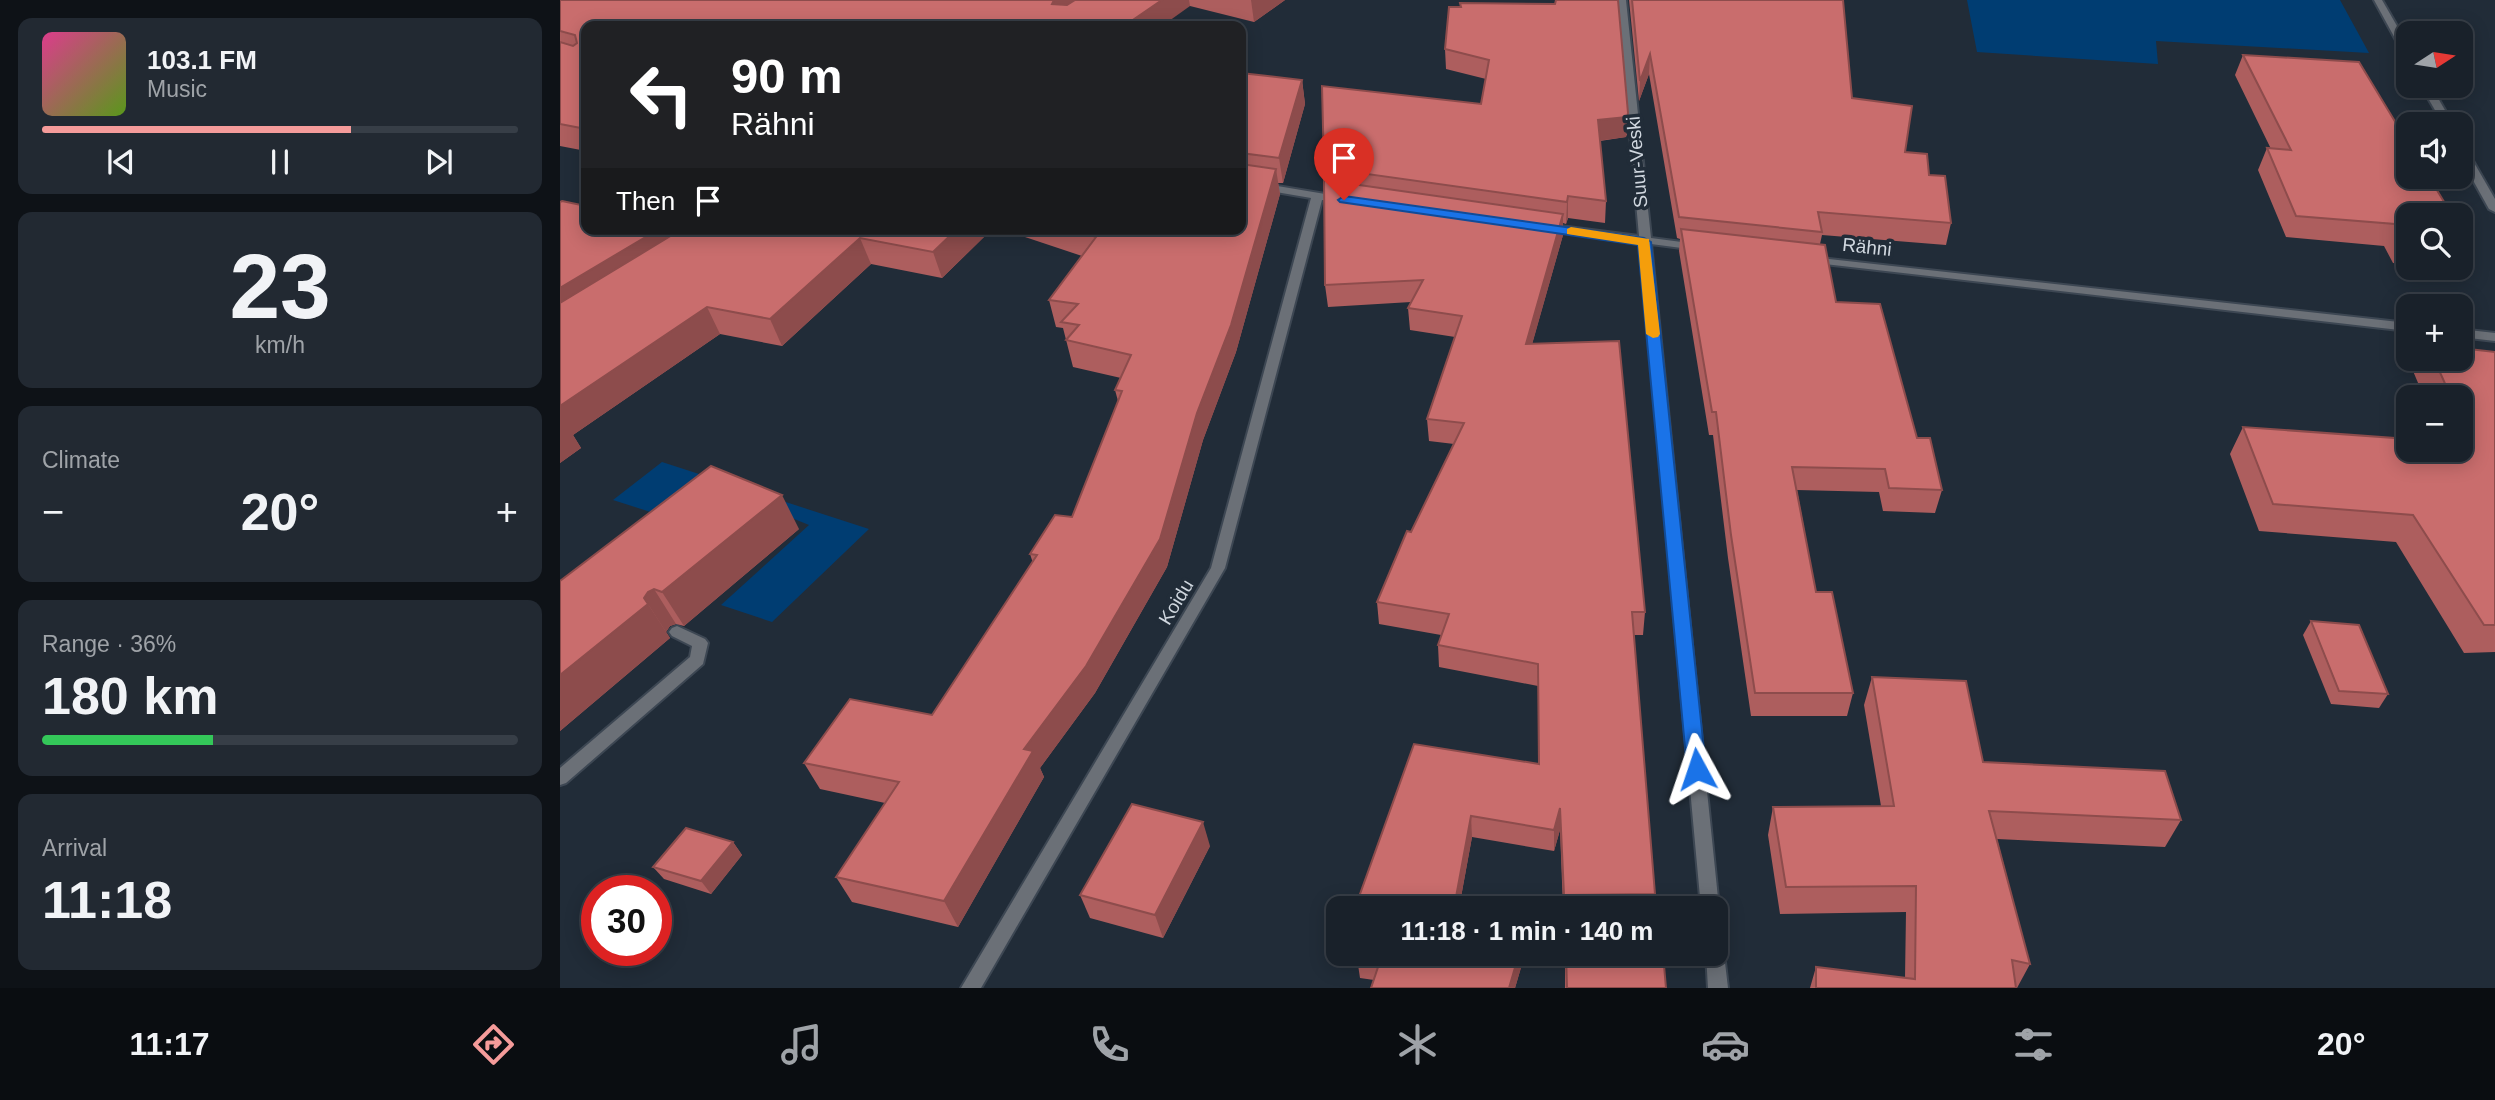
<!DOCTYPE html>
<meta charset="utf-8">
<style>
:root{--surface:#19212a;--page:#222932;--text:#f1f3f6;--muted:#9fa3a8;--line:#373e47;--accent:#f59b9a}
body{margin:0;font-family:Arial,sans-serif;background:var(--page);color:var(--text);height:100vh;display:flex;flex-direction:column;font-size:26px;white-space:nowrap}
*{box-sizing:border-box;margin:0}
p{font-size:23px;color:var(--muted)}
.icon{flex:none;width:38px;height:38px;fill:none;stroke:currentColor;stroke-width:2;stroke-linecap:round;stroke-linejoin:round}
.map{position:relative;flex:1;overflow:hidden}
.side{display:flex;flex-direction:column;gap:18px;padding:18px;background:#0e1217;width:560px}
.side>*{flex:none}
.top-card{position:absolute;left:21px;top:21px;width:665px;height:214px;border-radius:14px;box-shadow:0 4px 18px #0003,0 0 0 2px var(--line);background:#202124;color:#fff;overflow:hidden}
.needle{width:46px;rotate:78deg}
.buttons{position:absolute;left:1836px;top:21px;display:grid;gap:14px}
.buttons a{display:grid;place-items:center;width:77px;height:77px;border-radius:14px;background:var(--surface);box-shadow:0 4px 18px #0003,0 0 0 2px var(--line);font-size:35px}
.speed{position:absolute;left:21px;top:875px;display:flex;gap:14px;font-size:35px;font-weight:700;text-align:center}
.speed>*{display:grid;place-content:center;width:91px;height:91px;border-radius:50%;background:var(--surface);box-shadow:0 4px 18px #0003,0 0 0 2px var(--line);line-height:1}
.speed .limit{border:10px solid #d22;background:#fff;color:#111}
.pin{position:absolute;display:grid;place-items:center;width:60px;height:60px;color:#fff;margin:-72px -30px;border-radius:50% 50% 50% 0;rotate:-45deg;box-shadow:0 0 7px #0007}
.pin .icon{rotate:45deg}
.me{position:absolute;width:77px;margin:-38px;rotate:355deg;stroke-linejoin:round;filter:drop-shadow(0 0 5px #0008)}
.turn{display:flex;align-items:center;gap:24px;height:147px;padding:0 35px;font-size:32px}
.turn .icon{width:91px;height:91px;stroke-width:2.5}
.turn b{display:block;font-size:49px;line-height:60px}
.then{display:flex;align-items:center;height:66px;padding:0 35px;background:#0003;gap:14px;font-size:26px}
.big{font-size:52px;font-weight:700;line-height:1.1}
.side .tile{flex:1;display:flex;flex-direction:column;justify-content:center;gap:10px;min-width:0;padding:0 24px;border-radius:14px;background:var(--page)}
.side .dial{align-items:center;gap:0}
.dial b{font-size:91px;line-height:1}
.song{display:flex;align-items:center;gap:21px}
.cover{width:84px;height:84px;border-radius:10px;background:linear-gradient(135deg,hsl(330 70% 55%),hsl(90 70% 35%))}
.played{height:7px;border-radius:4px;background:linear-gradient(90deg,var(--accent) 65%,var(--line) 65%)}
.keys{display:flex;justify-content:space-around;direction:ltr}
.heat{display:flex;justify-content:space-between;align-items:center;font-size:38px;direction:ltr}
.charge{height:10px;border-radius:5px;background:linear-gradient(90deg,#34c759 36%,var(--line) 0)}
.trip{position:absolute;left:766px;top:896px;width:402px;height:70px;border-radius:14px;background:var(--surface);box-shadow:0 4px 18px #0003,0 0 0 2px var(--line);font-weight:700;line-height:70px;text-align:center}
.tab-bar{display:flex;height:112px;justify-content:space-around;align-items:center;background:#0a0d11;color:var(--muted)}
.tab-bar .icon{width:49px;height:49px}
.tab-bar .active{color:var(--accent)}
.tab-bar b{font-size:32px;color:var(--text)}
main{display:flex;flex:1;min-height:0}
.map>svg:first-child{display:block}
</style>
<main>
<section class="side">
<div class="tile">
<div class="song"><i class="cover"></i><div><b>103.1 FM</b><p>Music</p></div></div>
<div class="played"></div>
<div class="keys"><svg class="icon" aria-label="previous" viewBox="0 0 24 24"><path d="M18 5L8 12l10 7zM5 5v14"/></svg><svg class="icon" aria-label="pause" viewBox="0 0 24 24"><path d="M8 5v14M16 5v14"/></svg><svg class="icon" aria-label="next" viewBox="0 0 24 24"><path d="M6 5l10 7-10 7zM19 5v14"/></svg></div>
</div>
<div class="tile dial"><b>23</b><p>km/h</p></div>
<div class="tile"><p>Climate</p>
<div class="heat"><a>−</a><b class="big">20°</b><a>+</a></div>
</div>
<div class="tile"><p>Range · 36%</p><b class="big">180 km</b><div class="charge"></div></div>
<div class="tile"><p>Arrival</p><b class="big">11:18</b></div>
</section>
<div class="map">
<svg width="1935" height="988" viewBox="0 0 1935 988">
<rect width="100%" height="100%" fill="#212c38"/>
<g fill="#003d72">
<path d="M 1407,0 L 1780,0 L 1809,53 L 1596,41 L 1598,64 L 1417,52 Z"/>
<path d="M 102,462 L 309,529 L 212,622 L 161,605 L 249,525 L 173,494 L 103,516 L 53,500 Z"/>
</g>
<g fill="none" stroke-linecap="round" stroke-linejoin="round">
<g stroke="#3d4753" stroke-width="4">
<g id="minor">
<path d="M 1058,0 L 1066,0 L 1091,238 L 1137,244 L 1143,247 L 1137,250 L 1091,244 L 1159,908 L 1157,913 L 1157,908 L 1141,908 L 1080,243 L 984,230 L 978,227 L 984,224 L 1079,236 Z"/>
<path d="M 1814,0 L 1822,0 L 1848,45 L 1848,56 L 1843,53 Z"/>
<path d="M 1861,86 L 1871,86 L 1893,124 L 1883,124 Z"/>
<path d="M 1900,144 L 1905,147 L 1935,199 L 1935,212 L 1929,209 L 1900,157 Z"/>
<path d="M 681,180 L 783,197 L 788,200 L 783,203 L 762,200 L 665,568 L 421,988 L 401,988 L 651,568 L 751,198 L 681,186 Z"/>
<path d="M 1251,257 L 1848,323 L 1848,331 L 1247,262 L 1245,260 Z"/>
<path d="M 1900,329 L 1935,333 L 1935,341 L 1900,337 Z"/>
<path d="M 117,626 L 145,639 L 148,643 L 143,664 L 6,783 L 0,785 L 0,768 L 130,657 L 132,646 L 112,636 L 109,632 L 112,628 Z"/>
<path d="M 1157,946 L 1162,948 L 1164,954 L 1168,988 L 1148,988 L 1146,954 L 1157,954 Z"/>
</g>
</g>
<use href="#minor" fill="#6b7077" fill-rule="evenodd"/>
</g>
<g fill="#ad5e5e">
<path d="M 0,0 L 725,0 L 694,22 L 630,6 L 26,26 L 26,151 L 0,146 Z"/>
<path d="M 1069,0 L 1283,0 L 1292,98 L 1369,175 L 1391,223 L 1386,245 L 1262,235 L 1260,244 L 1276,302 L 1357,438 L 1382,490 L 1375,513 L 1323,511 L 1319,492 L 1237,490 L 1256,592 L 1293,693 L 1287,716 L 1191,716 L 1168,558 L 1153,435 L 1149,435 L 1119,251 L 1120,239 L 1117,238 L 1089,74 L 1079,101 Z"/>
<path d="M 889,7 L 1067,134 L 1066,137 L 1040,141 L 1046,201 L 1045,223 L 1008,218 L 1006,224 L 1003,223 L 1003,235 L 972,344 L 1085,612 L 1083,635 L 1074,635 L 1095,894 L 1093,908 L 1003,908 L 1000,830 L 994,851 L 912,837 L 899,908 L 795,908 L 854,744 L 979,764 L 978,686 L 879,667 L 878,645 L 881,635 L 819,624 L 817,602 L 894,444 L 869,441 L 867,419 L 895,337 L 850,330 L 848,308 L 851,302 L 768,307 L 765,285 L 765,181 L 764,168 L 921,104 L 926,79 L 886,69 L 885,49 Z"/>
<path d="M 1683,55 L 1848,215 L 1848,264 L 1833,263 L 1824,246 L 1726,237 L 1698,170 L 1707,148 L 1711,149 L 1675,75 Z"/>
<path d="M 681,73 L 742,80 L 745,104 L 723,183 L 718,183 L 720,194 L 676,352 L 643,440 L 607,567 L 535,693 L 480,768 L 484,777 L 398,927 L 292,902 L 276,877 L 325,803 L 260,789 L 244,763 L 372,715 L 473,563 L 470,554 L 512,517 L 558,401 L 555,390 L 561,378 L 513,367 L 503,328 L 496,327 L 489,300 L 522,256 L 459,235 L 457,229 L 681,229 Z"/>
<path d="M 26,229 L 111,229 L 113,235 L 148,232 L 426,235 L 382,278 L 311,264 L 222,346 L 160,334 L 13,435 L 21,448 L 0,463 Z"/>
<path d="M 1900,230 L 1911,246 L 1900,265 Z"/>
<path d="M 1935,352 L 1935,652 L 1904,653 L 1836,542 L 1699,531 L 1670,454 L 1683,427 L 1900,450 L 1900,397 L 1864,397 L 1853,371 L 1860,359 L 1900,359 Z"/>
<path d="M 239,529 L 124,626 L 116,624 L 110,626 L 106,632 L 110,638 L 0,731 L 0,581 Z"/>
<path d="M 1751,621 L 1828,694 L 1819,708 L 1771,704 L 1743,635 Z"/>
<path d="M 1312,677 L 1423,762 L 1621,820 L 1605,847 L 1437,839 L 1470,964 L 1457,988 L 1250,988 L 1256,967 L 1345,978 L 1346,912 L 1220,914 L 1208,835 L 1213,807 L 1321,806 L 1304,705 Z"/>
<path d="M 173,842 L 182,855 L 151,894 L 104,879 L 93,867 Z"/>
<path d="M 650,846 L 603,938 L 530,918 L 520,895 Z"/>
<path d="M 798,954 L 965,954 L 955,988 L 811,988 L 814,980 L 800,978 L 797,958 Z"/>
<path d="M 1005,954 L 1103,954 L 1106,988 L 1005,988 Z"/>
</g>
<g fill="#8d4c4c">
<path d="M 493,0 L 538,0 L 499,24 L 492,4 Z"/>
<path d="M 602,0 L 629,0 L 630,6 L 602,26 L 564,26 Z"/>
<path d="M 691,0 L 725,0 L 694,22 Z"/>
<path d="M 1090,54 L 1089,74 L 1079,101 L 1080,81 Z"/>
<path d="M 742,80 L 745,104 L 723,183 L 719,158 Z"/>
<path d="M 1068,113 L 1066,137 L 1037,141 L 1038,120 Z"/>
<path d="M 716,169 L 720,194 L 676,352 L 643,440 L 607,567 L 535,693 L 480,768 L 484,777 L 398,927 L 384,901 L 637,413 Z"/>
<path d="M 1008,196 L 1008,218 L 1006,224 L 1007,202 Z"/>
<path d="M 1003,214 L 1003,235 L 966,366 L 966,344 Z"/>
<path d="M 99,229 L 111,229 L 121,250 L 0,324 L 0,288 Z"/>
<path d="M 397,229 L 425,229 L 426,235 L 382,278 L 373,252 Z"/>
<path d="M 300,238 L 311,264 L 222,346 L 210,319 Z"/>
<path d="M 147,307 L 160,334 L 13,435 L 21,448 L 0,463 L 0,406 Z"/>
<path d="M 222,495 L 239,529 L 124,626 L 102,592 Z"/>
<path d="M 94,589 L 116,624 L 110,626 L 106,632 L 84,598 L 88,592 Z"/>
<path d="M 88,604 L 110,638 L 0,731 L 0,675 Z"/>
<path d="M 1000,808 L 1000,830 L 994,851 L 994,830 Z"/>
<path d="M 911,816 L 912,837 L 899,908 L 894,908 Z"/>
<path d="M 643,822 L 650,846 L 603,938 L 595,915 Z"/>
<path d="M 173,842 L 182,855 L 151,894 L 141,881 Z"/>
<path d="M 959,954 L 965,954 L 955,988 L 949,988 Z"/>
</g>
<g fill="#c96d6d" stroke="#8d4c4c" stroke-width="2">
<path d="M 0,0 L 494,0 L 492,4 L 507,5 L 515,0 L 602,0 L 564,26 L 26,26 L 26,129 L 0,124 L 0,42 L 13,46 L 17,43 L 15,35 L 0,31 Z"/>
<path d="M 996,0 L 1058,0 L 1068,113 L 1067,117 L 1038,120 L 1046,201 L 1008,196 L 1007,202 L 764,168 L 762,86 L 921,104 L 929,60 L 885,49 L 889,7 L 901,7 L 900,3 L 995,4 Z"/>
<path d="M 1072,0 L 1283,0 L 1292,98 L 1352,106 L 1345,152 L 1367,154 L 1369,175 L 1385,176 L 1391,223 L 1258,212 L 1262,232 L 1119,217 L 1090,54 L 1080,81 Z"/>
<path d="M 1683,55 L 1799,62 L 1848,143 L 1848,177 L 1869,177 L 1892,215 L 1848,215 L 1848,241 L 1844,241 L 1835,224 L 1736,216 L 1707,148 L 1731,150 Z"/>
<path d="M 681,73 L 742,80 L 719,158 L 681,153 Z"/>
<path d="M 681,164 L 716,169 L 671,325 L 637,413 L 600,539 L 526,666 L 464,749 L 473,751 L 384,901 L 276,877 L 339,782 L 244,763 L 290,699 L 372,715 L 477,555 L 470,554 L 495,515 L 512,517 L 562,391 L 555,390 L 571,355 L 506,340 L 519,325 L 501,322 L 518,304 L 489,300 L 536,237 L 513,229 L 681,229 Z"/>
<path d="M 764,180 L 1003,214 L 966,344 L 1059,341 L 1085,612 L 1072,612 L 1095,894 L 1004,895 L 1000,808 L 994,830 L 911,816 L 894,908 L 795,908 L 854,744 L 979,764 L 978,664 L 878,645 L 889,614 L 817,602 L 847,531 L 851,532 L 904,423 L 867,419 L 902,316 L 848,308 L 863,280 L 765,285 Z"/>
<path d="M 2,201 L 26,206 L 26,229 L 99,229 L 0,288 L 0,202 Z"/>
<path d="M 122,229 L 134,229 L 148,232 L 153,229 L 397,229 L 373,252 L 300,238 L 210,319 L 147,307 L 0,406 L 0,303 Z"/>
<path d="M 1121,229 L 1265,245 L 1276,302 L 1320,304 L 1357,438 L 1370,438 L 1382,490 L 1329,488 L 1325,469 L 1232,467 L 1256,592 L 1272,592 L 1293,693 L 1195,693 L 1171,535 L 1156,412 L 1152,412 Z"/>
<path d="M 1900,230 L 1911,246 L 1900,246 Z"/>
<path d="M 1900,348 L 1935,352 L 1935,625 L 1924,625 L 1853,515 L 1713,504 L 1683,427 L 1848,439 L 1848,450 L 1900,450 L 1900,442 L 1911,443 L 1900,419 L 1900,397 L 1891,397 L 1874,359 L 1900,359 Z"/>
<path d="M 151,466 L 222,495 L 102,592 L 94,589 L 88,592 L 84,598 L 88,604 L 0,675 L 0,581 Z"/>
<path d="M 1751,621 L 1799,625 L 1828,694 L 1779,691 Z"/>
<path d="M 1312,677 L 1406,681 L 1423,762 L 1605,771 L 1621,820 L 1429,811 L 1470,964 L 1452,960 L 1456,988 L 1256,988 L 1256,967 L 1355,979 L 1356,886 L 1226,887 L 1213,807 L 1334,806 Z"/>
<path d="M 572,804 L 643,822 L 595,915 L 520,895 Z"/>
<path d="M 126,828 L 173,842 L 141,881 L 93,867 Z"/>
<path d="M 798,954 L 959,954 L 949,988 L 811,988 L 820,961 L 797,958 Z"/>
<path d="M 1006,954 L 1103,954 L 1106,988 L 1007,988 Z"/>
</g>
<path fill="#1a73e8" stroke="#114b97" stroke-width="2" d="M 784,196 L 1084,238 L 1091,242 L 1146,769 L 1143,775 L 1137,777 L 1130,775 L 1127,769 L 1078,245 L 780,202 L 778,200 Z"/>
<path fill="#f59e0b" d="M 1011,227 L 1089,239 L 1100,334 L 1098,337 L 1093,338 L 1086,334 L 1078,245 L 1007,234 L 1007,229 Z"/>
<g text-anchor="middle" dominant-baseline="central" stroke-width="7" stroke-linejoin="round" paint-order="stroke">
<g font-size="19" fill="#d0d7df" stroke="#212c38">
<text transform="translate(1077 162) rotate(-95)">Suur-Veski</text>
<text transform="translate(1307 247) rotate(6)">Rähni</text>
<text transform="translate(616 602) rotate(-59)">Koidu</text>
</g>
</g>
</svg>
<div class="buttons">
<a><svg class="needle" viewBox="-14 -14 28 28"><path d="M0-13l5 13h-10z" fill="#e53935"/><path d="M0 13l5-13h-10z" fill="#9fa3a8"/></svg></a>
<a><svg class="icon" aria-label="sound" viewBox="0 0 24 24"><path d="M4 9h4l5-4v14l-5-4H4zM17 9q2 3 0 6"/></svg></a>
<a><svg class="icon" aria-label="search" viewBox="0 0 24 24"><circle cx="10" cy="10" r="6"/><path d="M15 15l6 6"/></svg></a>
<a>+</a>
<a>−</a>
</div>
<div class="speed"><div class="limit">30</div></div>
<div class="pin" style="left:784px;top:200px;background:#d93025"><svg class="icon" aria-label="arrive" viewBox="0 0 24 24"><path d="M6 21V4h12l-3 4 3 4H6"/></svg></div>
<svg class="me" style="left:1137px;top:769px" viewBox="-20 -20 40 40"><path d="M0-17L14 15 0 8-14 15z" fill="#1a73e8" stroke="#fff" stroke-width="4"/></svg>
<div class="trip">11:18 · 1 min · 140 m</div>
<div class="top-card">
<div class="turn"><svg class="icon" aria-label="left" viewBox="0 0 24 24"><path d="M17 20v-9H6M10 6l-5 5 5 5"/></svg><div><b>90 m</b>Rähni</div></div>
<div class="then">Then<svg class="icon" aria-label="arrive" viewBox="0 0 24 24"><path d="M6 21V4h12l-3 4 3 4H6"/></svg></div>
</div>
</div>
</main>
<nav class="tab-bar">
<b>11:17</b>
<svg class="icon active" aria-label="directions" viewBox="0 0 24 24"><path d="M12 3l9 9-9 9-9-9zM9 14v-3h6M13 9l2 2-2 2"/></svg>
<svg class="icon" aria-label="music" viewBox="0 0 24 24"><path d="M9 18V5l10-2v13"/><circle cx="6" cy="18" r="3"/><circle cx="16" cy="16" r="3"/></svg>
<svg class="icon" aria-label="phone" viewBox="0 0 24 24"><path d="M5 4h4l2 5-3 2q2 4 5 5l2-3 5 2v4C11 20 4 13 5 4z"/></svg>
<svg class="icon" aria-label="climate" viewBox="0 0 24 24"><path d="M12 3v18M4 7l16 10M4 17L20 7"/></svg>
<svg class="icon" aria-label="car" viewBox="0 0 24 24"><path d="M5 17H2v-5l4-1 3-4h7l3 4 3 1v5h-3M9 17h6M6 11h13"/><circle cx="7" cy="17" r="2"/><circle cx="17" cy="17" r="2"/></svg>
<svg class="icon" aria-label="filters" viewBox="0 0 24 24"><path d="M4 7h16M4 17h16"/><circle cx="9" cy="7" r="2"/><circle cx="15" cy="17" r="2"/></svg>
<b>20°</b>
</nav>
